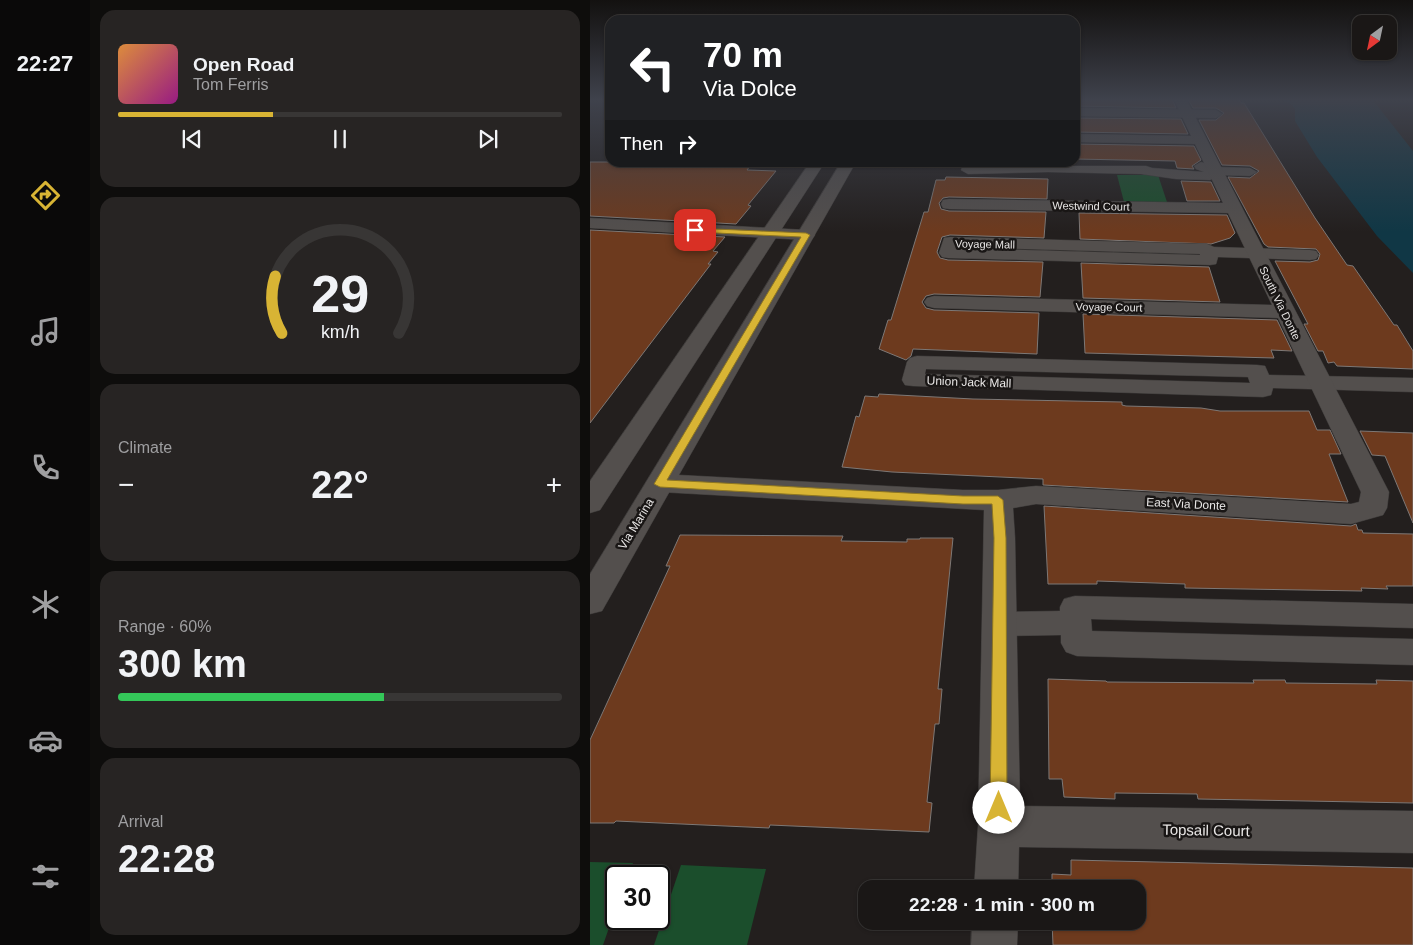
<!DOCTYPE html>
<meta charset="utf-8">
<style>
:root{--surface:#1a1716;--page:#272423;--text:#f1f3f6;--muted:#9f9fa1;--line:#383635;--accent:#d8b434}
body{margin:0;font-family:Helvetica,sans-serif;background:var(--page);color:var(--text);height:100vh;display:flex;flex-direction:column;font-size:19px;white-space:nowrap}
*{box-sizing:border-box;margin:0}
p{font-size:16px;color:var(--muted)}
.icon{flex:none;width:28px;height:28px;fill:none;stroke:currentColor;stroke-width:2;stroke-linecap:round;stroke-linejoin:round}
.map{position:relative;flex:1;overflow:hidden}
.sheet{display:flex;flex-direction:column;gap:10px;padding:10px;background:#0e0d0c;width:500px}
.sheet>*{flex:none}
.banner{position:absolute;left:15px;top:15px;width:475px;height:152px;border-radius:15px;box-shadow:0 1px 4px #0004,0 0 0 1px var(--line);background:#202124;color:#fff;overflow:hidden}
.needle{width:32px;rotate:213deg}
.tools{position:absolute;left:762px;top:15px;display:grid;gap:10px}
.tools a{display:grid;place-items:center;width:45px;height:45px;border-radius:10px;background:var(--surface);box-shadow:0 1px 4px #0004,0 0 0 1px var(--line);font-size:25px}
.speed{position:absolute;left:15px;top:865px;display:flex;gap:10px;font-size:25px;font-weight:700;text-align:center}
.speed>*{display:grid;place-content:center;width:65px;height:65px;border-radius:50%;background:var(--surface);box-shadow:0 1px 4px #0004,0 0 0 1px var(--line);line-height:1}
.speed .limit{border:2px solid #111;border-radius:8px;background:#fff;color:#111}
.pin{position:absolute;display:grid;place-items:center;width:42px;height:42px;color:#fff;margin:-21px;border-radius:10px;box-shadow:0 2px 8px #0006}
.me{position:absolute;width:55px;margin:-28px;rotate:0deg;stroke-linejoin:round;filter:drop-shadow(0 0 4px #0008)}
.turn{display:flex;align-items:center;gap:18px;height:105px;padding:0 15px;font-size:22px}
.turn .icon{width:65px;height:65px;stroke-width:2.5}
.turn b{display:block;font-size:35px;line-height:42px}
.then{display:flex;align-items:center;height:48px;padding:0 15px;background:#0003;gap:10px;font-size:19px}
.big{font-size:38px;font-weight:600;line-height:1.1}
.sheet .card{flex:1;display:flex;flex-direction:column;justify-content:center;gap:8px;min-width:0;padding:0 18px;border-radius:15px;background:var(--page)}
.sheet .dial{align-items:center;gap:0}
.dial svg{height:130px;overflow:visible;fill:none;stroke:var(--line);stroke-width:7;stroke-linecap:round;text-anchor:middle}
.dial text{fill:var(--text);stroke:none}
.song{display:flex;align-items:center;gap:15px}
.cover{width:60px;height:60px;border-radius:8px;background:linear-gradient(135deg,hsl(30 70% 55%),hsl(310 70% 35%))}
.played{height:5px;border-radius:2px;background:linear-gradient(90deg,var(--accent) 35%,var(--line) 35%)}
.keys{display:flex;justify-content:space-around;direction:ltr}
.heat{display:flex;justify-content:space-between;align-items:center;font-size:28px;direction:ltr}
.charge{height:8px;border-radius:4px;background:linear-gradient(90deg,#34c759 60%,var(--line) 0)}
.trip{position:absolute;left:268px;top:880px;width:288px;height:50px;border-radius:15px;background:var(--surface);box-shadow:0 1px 4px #0004,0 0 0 1px var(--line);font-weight:600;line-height:50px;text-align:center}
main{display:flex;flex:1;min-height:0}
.dock{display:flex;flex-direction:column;width:90px;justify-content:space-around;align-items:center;background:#0a0909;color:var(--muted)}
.dock .icon{width:35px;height:35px}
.dock .on{color:var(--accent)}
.dock b{font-size:22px;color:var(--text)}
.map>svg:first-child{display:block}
</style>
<main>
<nav class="dock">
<b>22:27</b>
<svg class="icon on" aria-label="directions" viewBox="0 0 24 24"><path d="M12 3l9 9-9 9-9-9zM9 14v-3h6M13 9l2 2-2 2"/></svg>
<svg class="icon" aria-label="music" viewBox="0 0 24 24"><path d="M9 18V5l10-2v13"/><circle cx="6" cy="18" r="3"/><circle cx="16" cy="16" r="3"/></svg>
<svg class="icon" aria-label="phone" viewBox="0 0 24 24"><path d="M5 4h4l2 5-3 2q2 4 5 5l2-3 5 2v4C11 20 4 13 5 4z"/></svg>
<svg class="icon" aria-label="climate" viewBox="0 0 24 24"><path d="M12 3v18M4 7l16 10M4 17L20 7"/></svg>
<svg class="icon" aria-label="car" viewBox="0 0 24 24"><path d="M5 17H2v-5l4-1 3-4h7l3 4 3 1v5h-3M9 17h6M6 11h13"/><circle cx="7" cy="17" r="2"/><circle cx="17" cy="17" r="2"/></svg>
<svg class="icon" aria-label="filters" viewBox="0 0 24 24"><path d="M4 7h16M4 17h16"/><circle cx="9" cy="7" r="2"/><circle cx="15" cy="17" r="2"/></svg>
</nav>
<section class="sheet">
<div class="card">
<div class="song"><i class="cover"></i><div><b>Open Road</b><p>Tom Ferris</p></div></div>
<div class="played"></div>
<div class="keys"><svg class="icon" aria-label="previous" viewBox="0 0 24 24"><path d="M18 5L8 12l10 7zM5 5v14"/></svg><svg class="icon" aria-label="pause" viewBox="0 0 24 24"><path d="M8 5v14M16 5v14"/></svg><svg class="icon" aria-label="next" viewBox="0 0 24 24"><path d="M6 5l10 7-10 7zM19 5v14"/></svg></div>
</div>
<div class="card dial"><svg viewBox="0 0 100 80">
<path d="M14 69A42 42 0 1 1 86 69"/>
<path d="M14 69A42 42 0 0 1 10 34" stroke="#d8b434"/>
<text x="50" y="56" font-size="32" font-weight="700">29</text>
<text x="50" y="72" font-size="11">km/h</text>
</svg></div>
<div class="card"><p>Climate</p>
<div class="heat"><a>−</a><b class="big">22°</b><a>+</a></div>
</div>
<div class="card"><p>Range · 60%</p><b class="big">300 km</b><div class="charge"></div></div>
<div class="card"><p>Arrival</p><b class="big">22:28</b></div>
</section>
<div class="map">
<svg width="823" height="945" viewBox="0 0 823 945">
<rect width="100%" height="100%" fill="#231f1e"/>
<g fill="#1b4e2c">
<path d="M 527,175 L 568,175 L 577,202 L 534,202 Z"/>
<path d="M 0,862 L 43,863 L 38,876 L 26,876 L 26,908 L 13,945 L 0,945 Z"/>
<path d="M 91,865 L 176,869 L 157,945 L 64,945 Z"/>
</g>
<path fill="#103745" d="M 690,99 L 782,99 L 823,151 L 823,273 L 787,236 L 727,157 L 705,121 L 705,109 L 702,105 Z"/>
<g fill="#6d3a1e" stroke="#7d7876">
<path d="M 485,99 L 582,99 L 586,108 L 485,106 Z"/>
<path d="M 598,99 L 649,99 L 651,103 L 654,103 L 725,218 L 757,265 L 763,266 L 804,325 L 807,325 L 823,351 L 823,369 L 747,366 L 744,362 L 738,363 L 733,351 L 728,351 L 714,324 L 718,324 L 685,261 L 720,262 L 728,260 L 730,254 L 726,249 L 678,247 L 674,244 L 638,177 L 660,178 L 669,171 L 660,166 L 632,165 L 609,120 L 626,120 L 634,113 L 626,108 L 603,108 Z"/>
<path d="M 485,118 L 591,119 L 598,134 L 485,132 Z"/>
<path d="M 485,144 L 604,146 L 611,160 L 602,166 L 604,169 L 587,168 L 585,161 L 485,159 Z"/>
<path d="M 0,162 L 163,162 L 157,170 L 186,171 L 158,205 L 161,206 L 146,224 L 0,216 Z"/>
<path d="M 356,177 L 458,179 L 457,199 L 359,197 L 353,198 L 349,203 L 351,209 L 359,211 L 456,212 L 454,238 L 360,235 L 352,237 L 347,252 L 350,258 L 358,260 L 453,262 L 450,297 L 344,294 L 336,296 L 332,302 L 336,308 L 344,310 L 449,313 L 447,354 L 323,349 L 321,356 L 316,360 L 289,349 L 298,320 L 301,320 L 334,212 L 338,212 L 346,180 L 355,180 Z"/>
<path d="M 591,181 L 621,182 L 630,201 L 597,201 Z"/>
<path d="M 489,213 L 637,215 L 645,233 L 640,238 L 621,244 L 490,239 Z"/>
<path d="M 0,230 L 135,237 L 123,251 L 128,252 L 118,264 L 121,264 L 0,423 Z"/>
<path d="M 491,263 L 619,267 L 630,302 L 493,298 Z"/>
<path d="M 493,314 L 687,320 L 702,351 L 681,350 L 684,358 L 495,353 Z"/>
<path d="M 289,394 L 383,399 L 532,402 L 532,405 L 536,406 L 611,408 L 630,411 L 719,411 L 727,430 L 740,430 L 751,454 L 739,454 L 758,502 L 453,485 L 453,479 L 302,472 L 252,467 L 266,416 L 269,417 L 275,396 L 288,397 Z"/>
<path d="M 770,431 L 823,433 L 823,523 L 795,456 L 782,455 Z"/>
<path d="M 454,506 L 761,526 L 766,524 L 768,530 L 772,530 L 773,533 L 823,534 L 823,586 L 796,586 L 798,589 L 771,588 L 772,591 L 595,588 L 595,584 L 507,581 L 507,584 L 458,584 Z"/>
<path d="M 90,535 L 253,536 L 251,541 L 317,542 L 317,539 L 330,539 L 330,538 L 363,538 L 348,689 L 352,689 L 349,724 L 345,724 L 337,802 L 342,803 L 339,832 L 180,825 L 179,828 L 26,821 L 24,823 L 0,823 L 0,740 L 80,566 L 76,566 Z"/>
<path d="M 458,679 L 516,681 L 517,682 L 664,683 L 663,680 L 695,680 L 696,683 L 787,684 L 786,680 L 823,681 L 823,803 L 608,799 L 607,794 L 525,793 L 525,799 L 474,797 L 472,779 L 459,779 Z"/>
<path d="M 481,860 L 823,868 L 823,945 L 463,945 L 462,921 L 546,921 L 546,889 L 462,889 L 462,874 L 481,875 Z"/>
</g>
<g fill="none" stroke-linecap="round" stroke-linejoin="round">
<g stroke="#3c3a39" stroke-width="1">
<g id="pedestrian">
<path d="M 485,108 L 626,110 L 632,114 L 626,118 L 485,116 Z"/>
<path d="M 376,162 L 458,166 L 556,166 L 562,168 L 614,172 L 606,169 L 604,166 L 611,162 L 627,167 L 660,168 L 667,172 L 660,176 L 629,175 L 620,180 L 586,179 L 551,174 L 458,172 L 378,174 L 371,170 L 374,163 Z"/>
<path d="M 360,237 L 617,244 L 624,247 L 720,250 L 726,251 L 729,255 L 726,259 L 720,260 L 628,257 L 626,264 L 620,265 L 358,258 L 352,257 L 349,253 L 354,238 ZM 367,247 L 610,254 L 610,255 L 367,248 Z"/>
<path d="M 327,356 L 667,365 L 675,366 L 679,375 L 823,378 L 823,392 L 683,388 L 681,395 L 673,397 L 323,386 L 315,385 L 312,380 L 317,362 L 320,358 ZM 336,369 L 658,377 L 660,383 L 335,374 Z"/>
<path d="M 485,596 L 823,604 L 823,628 L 501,619 L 502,631 L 823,639 L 823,665 L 487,656 L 476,652 L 471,643 L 471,635 L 410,636 L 399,632 L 395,624 L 399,616 L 410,612 L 470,611 L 470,607 L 474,599 Z"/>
</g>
</g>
<g stroke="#3c3a39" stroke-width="1">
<g id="minor">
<path d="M 584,99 L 596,99 L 799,492 L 797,508 L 793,515 L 761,524 L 446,504 L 423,508 L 425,538 L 430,806 L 823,811 L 823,853 L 429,847 L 428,889 L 384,889 L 388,826 L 394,510 L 70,492 L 60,489 L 56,483 L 60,477 L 70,474 L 373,490 L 408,490 L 446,486 L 761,504 L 769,502 L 771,492 L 688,318 L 344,308 L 337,306 L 334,302 L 337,298 L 344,296 L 682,305 L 638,213 L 359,209 L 353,208 L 351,204 L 353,200 L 359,199 L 633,203 L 605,144 L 485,142 L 485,134 L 601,136 Z"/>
<path d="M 0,218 L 216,230 L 222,231 L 225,235 L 222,239 L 216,240 L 0,228 Z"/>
<path d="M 382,921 L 428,921 L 427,945 L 381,945 Z"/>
</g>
</g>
<g stroke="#3c3a39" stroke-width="1">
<g id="tertiary">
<path d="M 220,162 L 235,162 L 10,510 L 0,513 L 0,481 Z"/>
<path d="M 251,162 L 266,162 L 12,611 L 0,614 L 0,574 Z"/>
</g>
</g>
<use href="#pedestrian" fill="#534f4d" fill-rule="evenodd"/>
<use href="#minor" fill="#534f4d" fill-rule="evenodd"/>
<use href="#tertiary" fill="#534f4d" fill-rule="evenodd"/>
</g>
<linearGradient id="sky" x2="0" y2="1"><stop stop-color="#131110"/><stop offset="0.43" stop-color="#3f424c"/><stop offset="1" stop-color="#3f424c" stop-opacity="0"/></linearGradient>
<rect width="823" height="232" fill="url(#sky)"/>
<path fill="#d8b434" stroke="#8c7522" d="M 102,228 L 216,233 L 220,235 L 77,480 L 373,496 L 408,496 L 413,500 L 416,538 L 417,808 L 415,813 L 409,816 L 403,813 L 400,808 L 404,538 L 402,504 L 373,504 L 70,487 L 64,484 L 211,237 L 105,232 L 102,231 Z"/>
<g text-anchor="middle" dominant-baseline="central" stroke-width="5" stroke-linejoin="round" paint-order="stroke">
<g font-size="11" fill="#e8e6e5" stroke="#191615">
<text transform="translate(501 206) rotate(1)">Westwind Court</text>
<text transform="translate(395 244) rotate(1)">Voyage Mall</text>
<text transform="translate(690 303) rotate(64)">South Via Donte</text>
<text transform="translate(519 307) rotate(1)">Voyage Court</text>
</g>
<g font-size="12" fill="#e8e6e5" stroke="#191615">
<text transform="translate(379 382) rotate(2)">Union Jack Mall</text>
<text transform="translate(596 504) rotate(3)">East Via Donte</text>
<text transform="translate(46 524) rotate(-59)">Via Marina</text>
</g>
<g font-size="15" fill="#e8e6e5" stroke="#191615">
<text transform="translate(616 830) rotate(1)">Topsail Court</text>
</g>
</g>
</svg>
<div class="tools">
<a><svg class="needle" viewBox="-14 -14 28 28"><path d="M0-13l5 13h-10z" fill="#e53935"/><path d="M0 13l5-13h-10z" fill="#9f9fa1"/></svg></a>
</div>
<div class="speed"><div class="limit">30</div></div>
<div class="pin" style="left:105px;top:230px;background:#d93025"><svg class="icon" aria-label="arrive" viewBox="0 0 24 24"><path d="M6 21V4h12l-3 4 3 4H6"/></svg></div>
<svg class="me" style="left:409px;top:808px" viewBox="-20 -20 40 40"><circle r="19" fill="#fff"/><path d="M0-13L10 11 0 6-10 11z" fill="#d8b434"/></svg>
<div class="trip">22:28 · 1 min · 300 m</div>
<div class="banner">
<div class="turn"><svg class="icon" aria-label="left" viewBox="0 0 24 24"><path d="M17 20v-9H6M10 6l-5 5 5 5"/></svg><div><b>70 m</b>Via Dolce</div></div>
<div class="then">Then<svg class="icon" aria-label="right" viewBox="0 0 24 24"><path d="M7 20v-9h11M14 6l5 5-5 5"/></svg></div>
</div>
</div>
</main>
